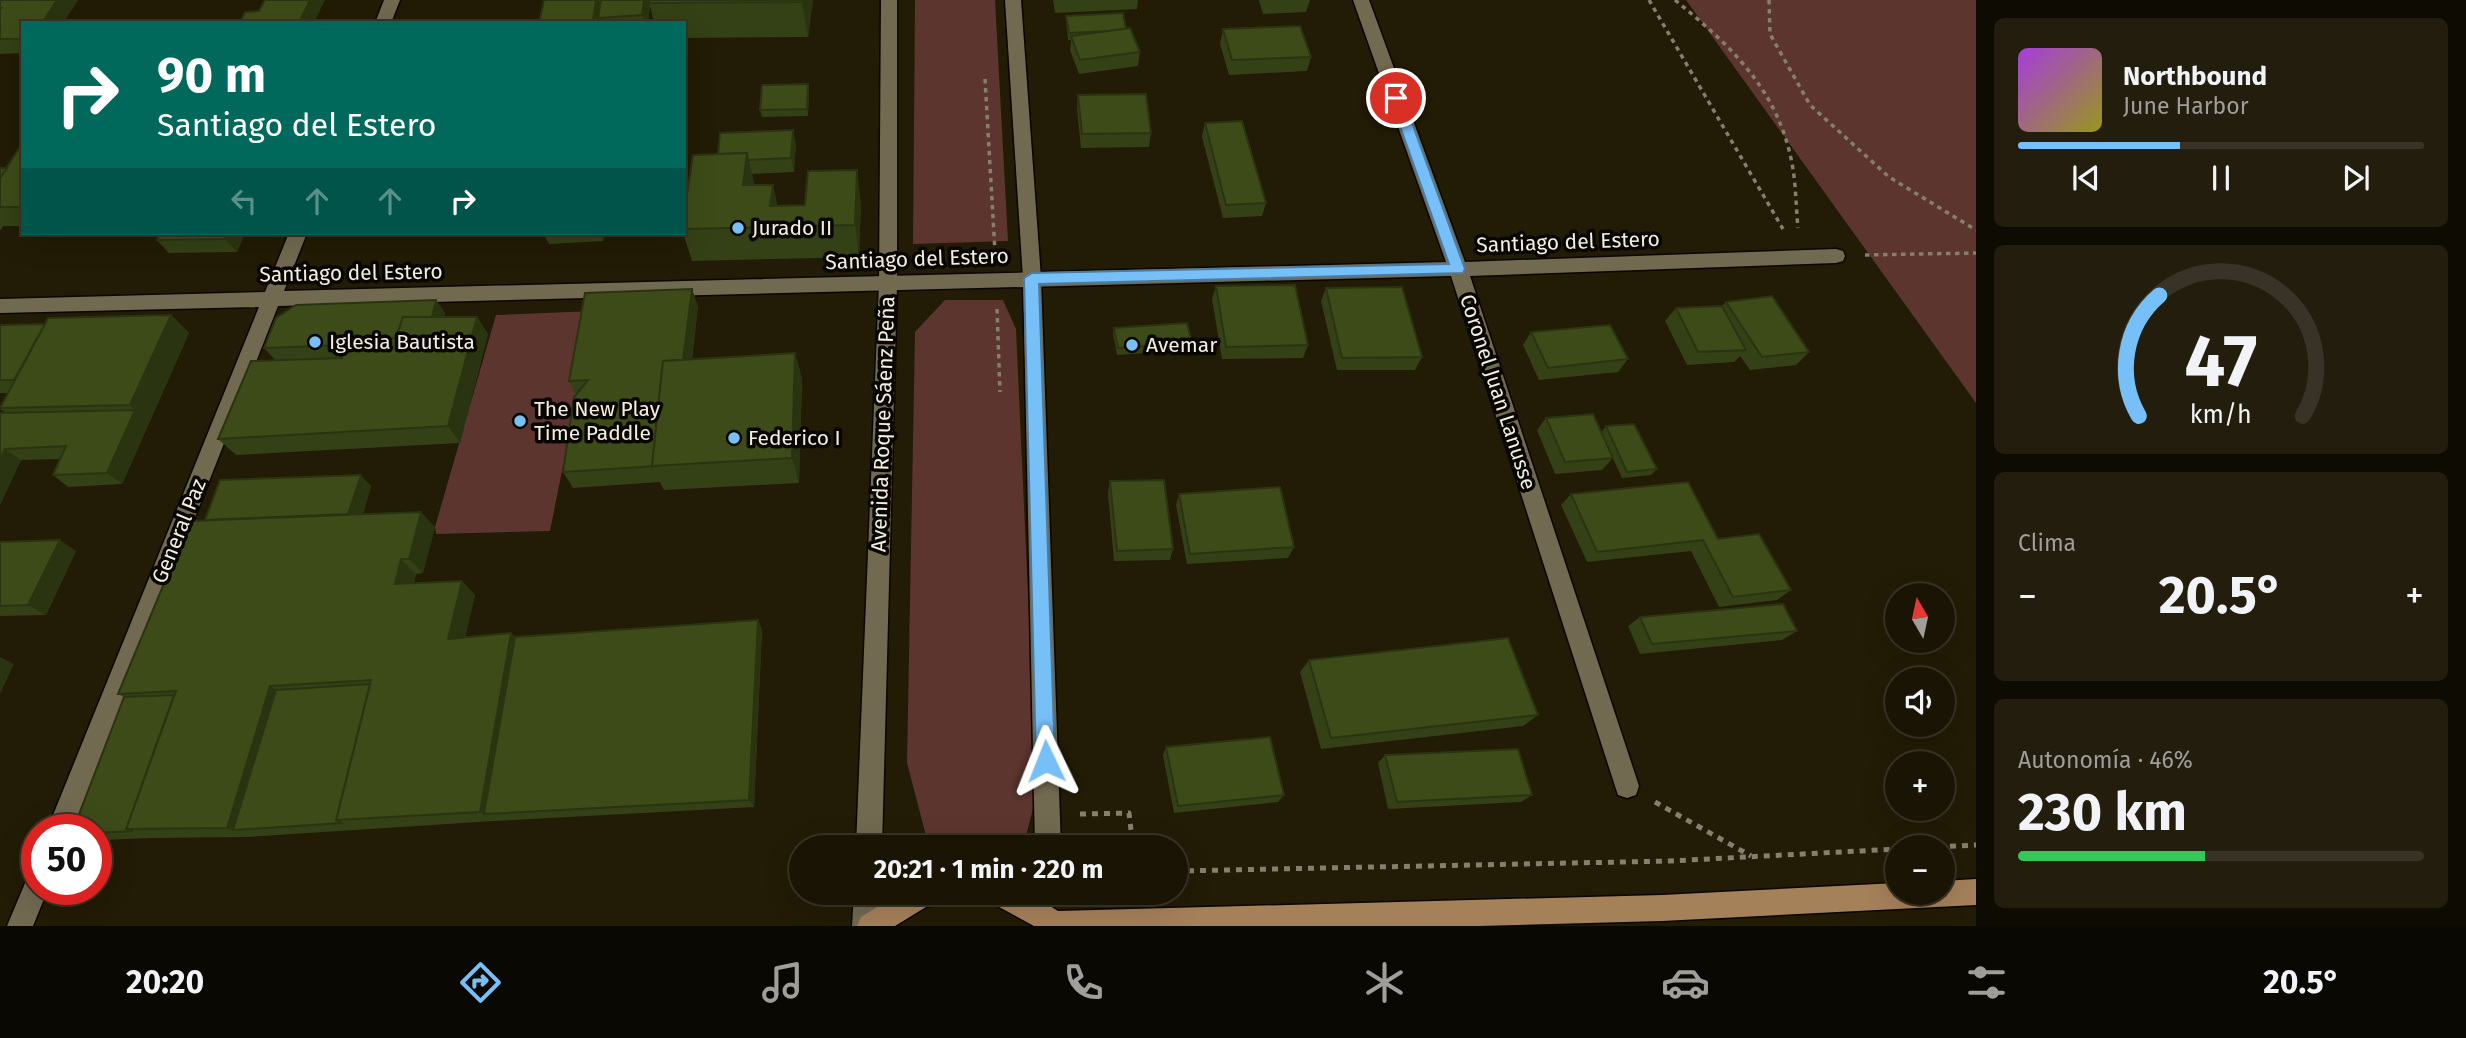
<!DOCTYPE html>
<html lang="es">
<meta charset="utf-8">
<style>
:root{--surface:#1a1404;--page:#231d0e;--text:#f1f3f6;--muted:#9f9e9a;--line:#383326;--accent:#77bff7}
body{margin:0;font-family:"Fira Sans",sans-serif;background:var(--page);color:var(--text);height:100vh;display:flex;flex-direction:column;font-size:26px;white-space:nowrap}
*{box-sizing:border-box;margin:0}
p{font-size:23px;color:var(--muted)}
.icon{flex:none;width:38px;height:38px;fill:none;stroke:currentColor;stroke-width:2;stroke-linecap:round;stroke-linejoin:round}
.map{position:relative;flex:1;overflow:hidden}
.panel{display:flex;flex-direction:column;gap:18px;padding:18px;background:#0e0b02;width:490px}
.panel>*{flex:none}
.guide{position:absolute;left:21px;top:21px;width:665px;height:214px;border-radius:0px;box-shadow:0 7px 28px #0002,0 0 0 2px var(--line);background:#00695c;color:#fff;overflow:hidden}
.needle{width:46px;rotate:351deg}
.fabs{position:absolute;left:1885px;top:583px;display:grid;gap:14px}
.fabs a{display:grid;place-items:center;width:70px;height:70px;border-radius:50%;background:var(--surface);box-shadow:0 7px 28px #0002,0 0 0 2px var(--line);font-size:35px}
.speed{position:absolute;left:21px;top:814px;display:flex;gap:14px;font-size:35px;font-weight:700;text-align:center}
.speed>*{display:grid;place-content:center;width:91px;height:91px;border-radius:50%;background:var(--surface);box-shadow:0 7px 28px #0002,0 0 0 2px var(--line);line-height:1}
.speed .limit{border:10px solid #d22;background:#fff;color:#111}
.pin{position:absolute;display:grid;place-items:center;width:60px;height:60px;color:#fff;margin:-30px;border:4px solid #fff;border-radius:50%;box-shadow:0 2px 7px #0007}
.me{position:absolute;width:77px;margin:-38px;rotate:358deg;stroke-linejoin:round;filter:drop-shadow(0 0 5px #0008)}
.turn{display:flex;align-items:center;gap:24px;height:147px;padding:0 21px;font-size:32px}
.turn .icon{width:91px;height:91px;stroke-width:2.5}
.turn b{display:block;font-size:49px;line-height:60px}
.lanes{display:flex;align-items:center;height:66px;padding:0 21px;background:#0003;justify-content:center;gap:35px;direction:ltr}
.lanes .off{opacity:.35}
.big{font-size:52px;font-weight:700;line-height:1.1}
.panel .tile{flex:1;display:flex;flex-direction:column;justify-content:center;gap:10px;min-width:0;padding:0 24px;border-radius:10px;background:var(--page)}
.panel .dial{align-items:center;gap:0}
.dial svg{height:182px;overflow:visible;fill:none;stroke:var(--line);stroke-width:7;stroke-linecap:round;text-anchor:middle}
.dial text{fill:var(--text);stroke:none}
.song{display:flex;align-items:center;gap:21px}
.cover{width:84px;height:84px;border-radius:10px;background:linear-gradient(135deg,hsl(280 70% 55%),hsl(60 70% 35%))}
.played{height:7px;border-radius:4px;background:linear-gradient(90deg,var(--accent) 40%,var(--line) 40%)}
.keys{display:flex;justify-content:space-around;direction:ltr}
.heat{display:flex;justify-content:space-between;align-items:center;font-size:38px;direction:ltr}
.charge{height:10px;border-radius:5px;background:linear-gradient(90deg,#34c759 46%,var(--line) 0)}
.trip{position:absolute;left:789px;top:835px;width:399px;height:70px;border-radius:35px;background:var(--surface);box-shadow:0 7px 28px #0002,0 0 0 2px var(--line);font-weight:700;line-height:70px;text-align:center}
.dock{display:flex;height:112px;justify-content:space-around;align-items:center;background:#0a0802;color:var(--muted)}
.dock .icon{width:49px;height:49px}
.dock .selected{color:var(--accent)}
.dock b{font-size:32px;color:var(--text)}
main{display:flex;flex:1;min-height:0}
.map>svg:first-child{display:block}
</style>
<main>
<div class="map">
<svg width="1976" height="926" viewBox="0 0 1976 926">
<rect width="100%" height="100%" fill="#221b05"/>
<g fill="#5c352e">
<path d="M 915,0 L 995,0 L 1008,241 L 913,244 Z"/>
<path d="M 1686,0 L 1976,0 L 1976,403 Z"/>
<path d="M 945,300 L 1003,300 L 1016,329 L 1037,793 L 1023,847 L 929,847 L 907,763 L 915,332 Z"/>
<path d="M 594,311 L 550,531 L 436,534 L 435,527 L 496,315 Z"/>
</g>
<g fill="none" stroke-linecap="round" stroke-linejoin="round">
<g stroke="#0b0600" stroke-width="3">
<g id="street">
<path d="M 384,0 L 400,0 L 391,23 L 375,23 Z"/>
<path d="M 1353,0 L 1369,0 L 1465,262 L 1836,249 L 1843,251 L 1845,256 L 1843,261 L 1836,263 L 1470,276 L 1639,786 L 1636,795 L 1627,798 L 1618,795 L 1615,786 L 1451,276 L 278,306 L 72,830 L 47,830 L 259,307 L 0,313 L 0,299 L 265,292 L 289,233 L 307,233 L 284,291 L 1446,262 Z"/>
<path d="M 37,872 L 37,889 L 48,889 L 33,926 L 7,926 L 28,876 Z"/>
</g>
</g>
<g stroke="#0b0600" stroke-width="3">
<g id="secondary">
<path d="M 881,0 L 897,0 L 897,283 L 882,847 L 856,847 L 879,283 Z"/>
<path d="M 1005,0 L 1021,0 L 1041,278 L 1061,847 L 1035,847 L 1023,278 Z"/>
<path d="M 854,892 L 880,892 L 878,926 L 852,926 Z"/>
<path d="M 1031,892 L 1057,892 L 1048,921 L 1039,925 L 1030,921 L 1026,912 Z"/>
</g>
</g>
<g stroke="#0b0600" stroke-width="3">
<g id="primary">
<path d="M 1976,879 L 1976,905 L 1662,921 L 1480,926 L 1034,926 L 988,901 L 984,892 L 1027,892 L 1058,911 L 1662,895 L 1897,883 L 1897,892 L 1942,892 L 1942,881 Z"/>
<path d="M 901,892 L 953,892 L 949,901 L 926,907 L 895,926 L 857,926 L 861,917 Z"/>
</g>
</g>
<g stroke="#857f6d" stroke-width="3.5" stroke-dasharray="4.5 4.5" stroke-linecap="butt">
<path d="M 1649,0 L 1783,229"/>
<path d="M 1675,0 C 1732,47 1780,91 1793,169 C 1796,188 1796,208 1798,228"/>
<path d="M 1769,0 L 1770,34 L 1810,105 L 1889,177 L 1976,230"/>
<path d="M 985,79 L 995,252"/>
<path d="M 1865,255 L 1976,253"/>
<path d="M 997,309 L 1000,392"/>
</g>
<g stroke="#857f6d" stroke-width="5" stroke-dasharray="6 6" stroke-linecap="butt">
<path d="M 1655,802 L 1751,856"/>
<path d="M 1080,814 L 1129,813 L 1133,847"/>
<path d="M 1938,847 L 1976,845"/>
<path d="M 1176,871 L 1670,861 L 1897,849"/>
</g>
<use href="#street" fill="#716950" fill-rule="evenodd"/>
<use href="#secondary" fill="#716950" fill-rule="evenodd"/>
<use href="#primary" fill="#a5815a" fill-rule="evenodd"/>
</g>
<g fill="#344015">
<path d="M 0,0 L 78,0 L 63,23 L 23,23 L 23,53 L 0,54 Z"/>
<path d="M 544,0 L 813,0 L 808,37 L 684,38 L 684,23 L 654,23 L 650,6 L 648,23 L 539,23 Z"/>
<path d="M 1053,0 L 1138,0 L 1137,9 L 1055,13 Z"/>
<path d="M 1259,0 L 1310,0 L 1306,12 L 1263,14 Z"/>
<path d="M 1066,16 L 1126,29 L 1140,52 L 1138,66 L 1079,74 L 1070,50 L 1071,40 L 1068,40 L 1066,23 Z"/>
<path d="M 1223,29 L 1311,57 L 1307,71 L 1229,75 L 1220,44 Z"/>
<path d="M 808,84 L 809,91 L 808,116 L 762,117 L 760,110 Z"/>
<path d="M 1078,95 L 1151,133 L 1149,147 L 1081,148 L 1077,109 Z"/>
<path d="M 1205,123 L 1266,203 L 1262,216 L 1223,218 L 1202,137 Z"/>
<path d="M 23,142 L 23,226 L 3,226 L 0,231 L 0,168 L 7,168 Z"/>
<path d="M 796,144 L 794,172 L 752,174 L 754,185 L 773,185 L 777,206 L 861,203 L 859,257 L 692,261 L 683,233 L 684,233 L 684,214 L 718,154 Z"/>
<path d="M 160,233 L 245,233 L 237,252 L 169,253 L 157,240 Z"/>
<path d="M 543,233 L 605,233 L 603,241 L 549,244 Z"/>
<path d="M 1216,286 L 1308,345 L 1303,358 L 1222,359 L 1212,299 Z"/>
<path d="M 1326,288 L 1422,357 L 1415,370 L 1337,370 L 1321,301 Z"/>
<path d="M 692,289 L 698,307 L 692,360 L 795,353 L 802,379 L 799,483 L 664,490 L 660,482 L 573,488 L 563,472 L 576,395 L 569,381 Z"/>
<path d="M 436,300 L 445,313 L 444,317 L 477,317 L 488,334 L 460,443 L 236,455 L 218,439 L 275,360 L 264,348 Z"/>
<path d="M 1726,302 L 1809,352 L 1796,365 L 1750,370 L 1740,356 L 1734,362 L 1687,365 L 1665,321 L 1676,308 L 1722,306 Z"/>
<path d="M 171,315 L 189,333 L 122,484 L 68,487 L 53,475 L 61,459 L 21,460 L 0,505 L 6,413 L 0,409 L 0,407 L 7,393 L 0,393 L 0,325 L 45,324 Z"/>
<path d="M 1114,328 L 1192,343 L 1191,350 L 1117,355 L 1113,334 Z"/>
<path d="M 1531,332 L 1628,359 L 1618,372 L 1539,380 L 1523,345 Z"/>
<path d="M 1546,418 L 1613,458 L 1602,470 L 1555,474 L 1537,430 Z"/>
<path d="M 1606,426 L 1657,469 L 1651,475 L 1622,478 L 1601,433 Z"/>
<path d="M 1110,481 L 1173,549 L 1170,560 L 1114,561 L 1108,493 Z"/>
<path d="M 371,486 L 363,514 L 435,527 L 423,573 L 416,574 L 414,583 L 462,581 L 475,595 L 465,637 L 511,633 L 515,637 L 758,620 L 762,630 L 754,807 L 494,821 L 248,837 L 150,838 L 104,840 L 96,837 L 96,830 L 124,697 L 118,694 L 205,520 Z"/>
<path d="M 1179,494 L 1294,547 L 1288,558 L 1187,564 L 1176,505 Z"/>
<path d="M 1571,494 L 1718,539 L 1791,590 L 1777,600 L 1719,607 L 1691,551 L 1587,562 L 1561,505 Z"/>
<path d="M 0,542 L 76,551 L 46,615 L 0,616 Z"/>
<path d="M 1640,617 L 1797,631 L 1782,640 L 1640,654 L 1628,626 Z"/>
<path d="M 1309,660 L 1538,715 L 1523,726 L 1321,749 L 1300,672 Z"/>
<path d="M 1166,747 L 1284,795 L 1278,802 L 1174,813 L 1163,755 Z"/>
<path d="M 1385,755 L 1532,795 L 1521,802 L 1388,809 L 1378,763 Z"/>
</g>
<g fill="#2b3411">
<path d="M 57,0 L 78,0 L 63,23 L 42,23 Z"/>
<path d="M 310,0 L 325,0 L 314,23 L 299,23 Z"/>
<path d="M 596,0 L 603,0 L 598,18 L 599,23 L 593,23 L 593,21 Z"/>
<path d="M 644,0 L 650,0 L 649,3 L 650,6 L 648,23 L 645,23 L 642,15 Z"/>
<path d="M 803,0 L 813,0 L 808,37 L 802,2 Z"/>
<path d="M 808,84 L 809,91 L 808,116 L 807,109 Z"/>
<path d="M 793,130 L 796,144 L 794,172 L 791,158 Z"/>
<path d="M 747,153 L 755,186 L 743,185 Z"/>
<path d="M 857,170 L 861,203 L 859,257 L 855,225 Z"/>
<path d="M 773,185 L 780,217 L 770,206 Z"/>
<path d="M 228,233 L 245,233 L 237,252 L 225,239 Z"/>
<path d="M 600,233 L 605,233 L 603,241 Z"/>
<path d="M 692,289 L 698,307 L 688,388 L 682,370 Z"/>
<path d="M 436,300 L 445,313 L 439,335 L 430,322 Z"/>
<path d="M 171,315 L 189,333 L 122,484 L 107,473 L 135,410 L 130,405 Z"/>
<path d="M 477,317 L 488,334 L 460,443 L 448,426 Z"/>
<path d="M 795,353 L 802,379 L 799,483 L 792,458 Z"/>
<path d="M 5,449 L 21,460 L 0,505 L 0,459 Z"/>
<path d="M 361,475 L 371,486 L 358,530 L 347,519 Z"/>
<path d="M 421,512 L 435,527 L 423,573 L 409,559 Z"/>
<path d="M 60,540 L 76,551 L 46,615 L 28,605 Z"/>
<path d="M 401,559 L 416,574 L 410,598 L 395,584 Z"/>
<path d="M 462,581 L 475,595 L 462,652 L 448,639 Z"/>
<path d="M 758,620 L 762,630 L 754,807 L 749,800 Z"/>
<path d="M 511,633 L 523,647 L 484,814 L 480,812 Z"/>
<path d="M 0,657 L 14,664 L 0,694 Z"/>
<path d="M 270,686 L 289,698 L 233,830 L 227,828 Z"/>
</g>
<g fill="#3d4b18" stroke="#2b3411" stroke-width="2">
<path d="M 0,0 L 57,0 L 42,23 L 23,23 L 23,39 L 0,39 L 0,9 L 1,8 L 0,8 Z"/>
<path d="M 265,0 L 310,0 L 299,23 L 240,23 L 245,12 L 259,11 Z"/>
<path d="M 544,0 L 596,0 L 593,21 L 539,23 Z"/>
<path d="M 601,0 L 644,0 L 642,15 L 598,18 Z"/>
<path d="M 649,0 L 803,0 L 802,2 L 649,3 Z"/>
<path d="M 1123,13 L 1126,29 L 1110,31 L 1069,33 L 1066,16 Z"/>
<path d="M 1300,26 L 1311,57 L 1232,60 L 1223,29 Z"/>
<path d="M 1130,28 L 1140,52 L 1080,60 L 1071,36 Z"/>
<path d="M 808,84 L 807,109 L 760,110 L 762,85 Z"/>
<path d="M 1146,94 L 1151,133 L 1082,134 L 1078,95 Z"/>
<path d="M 1242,121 L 1266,203 L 1226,205 L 1205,123 Z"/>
<path d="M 793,130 L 791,158 L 748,160 L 747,153 L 718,154 L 720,133 Z"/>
<path d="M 23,142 L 23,207 L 0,207 L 0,178 Z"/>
<path d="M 747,153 L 743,185 L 773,185 L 770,206 L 805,205 L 808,171 L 857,170 L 855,225 L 684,229 L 684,214 L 693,155 Z"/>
<path d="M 0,168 L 7,168 L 0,178 Z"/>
<path d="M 160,233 L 228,233 L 225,239 L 157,240 Z"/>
<path d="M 1295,285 L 1308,345 L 1226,347 L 1216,286 Z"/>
<path d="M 1402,287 L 1422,357 L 1342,358 L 1326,288 Z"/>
<path d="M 692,289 L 683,360 L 663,361 L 652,466 L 657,466 L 563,472 L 574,397 L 588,380 L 569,381 L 585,293 Z"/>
<path d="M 1772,296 L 1809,352 L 1762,357 L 1726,302 Z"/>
<path d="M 436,300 L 432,317 L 403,317 L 396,338 L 348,340 L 346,345 L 264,348 L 276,318 L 296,305 Z"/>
<path d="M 1722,306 L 1746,350 L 1698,352 L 1676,308 Z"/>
<path d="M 171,315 L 130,405 L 0,408 L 48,318 Z"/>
<path d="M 403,317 L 477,317 L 448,426 L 218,439 L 251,361 L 342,358 L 348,340 L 396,338 Z"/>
<path d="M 1187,323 L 1192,343 L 1118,348 L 1114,328 Z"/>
<path d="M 45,324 L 14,380 L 0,380 L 0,325 Z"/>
<path d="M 1610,325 L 1628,359 L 1548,368 L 1531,332 Z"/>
<path d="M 795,353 L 792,458 L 652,466 L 663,361 Z"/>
<path d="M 135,410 L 107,473 L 53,475 L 66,446 L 5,449 L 0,459 L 0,413 Z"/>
<path d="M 1593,414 L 1613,458 L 1565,462 L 1546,418 Z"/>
<path d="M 1634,424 L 1657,469 L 1627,472 L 1606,426 Z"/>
<path d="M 361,475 L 348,514 L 205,520 L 220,480 Z"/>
<path d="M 1164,480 L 1173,549 L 1117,551 L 1110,481 Z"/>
<path d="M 1688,482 L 1718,539 L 1759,534 L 1791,590 L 1733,597 L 1703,540 L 1597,552 L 1571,494 Z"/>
<path d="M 1280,487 L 1294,547 L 1190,554 L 1179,494 Z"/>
<path d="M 421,512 L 409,559 L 401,559 L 395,584 L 462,581 L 448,639 L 511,633 L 480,812 L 336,820 L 371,680 L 270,686 L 227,828 L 126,829 L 176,691 L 118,694 L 190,521 Z"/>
<path d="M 60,540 L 28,605 L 0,606 L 0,542 Z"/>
<path d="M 1783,604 L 1797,631 L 1652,644 L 1640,617 Z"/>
<path d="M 758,620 L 749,800 L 484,814 L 515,637 Z"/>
<path d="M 1508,638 L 1538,715 L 1331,738 L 1309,660 Z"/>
<path d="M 370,684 L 336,820 L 341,823 L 233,830 L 276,690 Z"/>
<path d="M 174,695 L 126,829 L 133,831 L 96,833 L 96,830 L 83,830 L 77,820 L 124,697 Z"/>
<path d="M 1270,737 L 1284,795 L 1178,806 L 1166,747 Z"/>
<path d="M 1518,749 L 1532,795 L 1397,802 L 1385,755 Z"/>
</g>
<path fill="#77bff7" stroke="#4d7ca1" stroke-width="2" d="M 1396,94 L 1403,98 L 1465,269 L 1463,273 L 1039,284 L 1055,761 L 1052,768 L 1046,770 L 1039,768 L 1036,761 L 1024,278 L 1032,273 L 1449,264 L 1390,98 Z"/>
<g fill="#77bff7" stroke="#090601" stroke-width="2.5">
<circle cx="738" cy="228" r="7"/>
<circle cx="315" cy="342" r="7"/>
<circle cx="1132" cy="345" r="7"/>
<circle cx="520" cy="421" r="7"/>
<circle cx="734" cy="438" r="7"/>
</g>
<g text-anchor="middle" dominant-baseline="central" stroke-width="7" stroke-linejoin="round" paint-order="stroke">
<g font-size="21" fill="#f2eee0" stroke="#090601" text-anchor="start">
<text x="752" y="228">Jurado II</text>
<text x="329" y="342">Iglesia Bautista</text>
<text x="1146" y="345">Avemar</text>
<text x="534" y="409">The New Play<tspan x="534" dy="24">Time Paddle</tspan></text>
<text x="748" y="438">Federico I</text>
</g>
<g font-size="21" fill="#f2eee0" stroke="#090601">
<text transform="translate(1568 242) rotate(-2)">Santiago del Estero</text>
<text transform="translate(917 259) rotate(-2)">Santiago del Estero</text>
<text transform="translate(351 273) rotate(-1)">Santiago del Estero</text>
<text transform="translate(1498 392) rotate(72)">Coronel Juan Lanusse</text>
<text transform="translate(883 424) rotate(-88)">Avenida Roque Sáenz Peña</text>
<text transform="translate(179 531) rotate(-68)">General Paz</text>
</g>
</g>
</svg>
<div class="fabs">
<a><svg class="needle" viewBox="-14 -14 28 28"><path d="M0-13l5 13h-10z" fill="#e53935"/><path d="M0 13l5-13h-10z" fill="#9f9e9a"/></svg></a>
<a><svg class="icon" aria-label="sound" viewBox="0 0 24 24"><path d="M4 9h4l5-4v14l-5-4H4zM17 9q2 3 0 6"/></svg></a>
<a>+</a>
<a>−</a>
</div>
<div class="speed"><div class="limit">50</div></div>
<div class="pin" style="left:1396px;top:98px;background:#d93025"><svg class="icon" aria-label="arrive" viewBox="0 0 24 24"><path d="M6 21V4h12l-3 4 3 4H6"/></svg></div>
<svg class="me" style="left:1046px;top:761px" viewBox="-20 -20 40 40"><path d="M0-17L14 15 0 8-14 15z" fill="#77bff7" stroke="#fff" stroke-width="4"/></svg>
<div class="trip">20:21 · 1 min · 220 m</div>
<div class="guide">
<div class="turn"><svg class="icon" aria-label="right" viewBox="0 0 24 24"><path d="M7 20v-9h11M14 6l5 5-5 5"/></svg><div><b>90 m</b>Santiago del Estero</div></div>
<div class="lanes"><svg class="icon off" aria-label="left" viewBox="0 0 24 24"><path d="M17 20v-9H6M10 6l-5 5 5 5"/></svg><svg class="icon off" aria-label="ahead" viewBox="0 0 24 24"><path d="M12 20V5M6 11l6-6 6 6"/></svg><svg class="icon off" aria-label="ahead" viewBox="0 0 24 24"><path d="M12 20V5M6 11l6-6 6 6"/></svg><svg class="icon" aria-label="right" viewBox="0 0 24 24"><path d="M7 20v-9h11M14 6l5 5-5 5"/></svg></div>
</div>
</div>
<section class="panel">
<div class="tile">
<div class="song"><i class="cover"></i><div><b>Northbound</b><p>June Harbor</p></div></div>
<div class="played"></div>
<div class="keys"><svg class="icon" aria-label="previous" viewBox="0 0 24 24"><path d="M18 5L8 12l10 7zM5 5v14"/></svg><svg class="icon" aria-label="pause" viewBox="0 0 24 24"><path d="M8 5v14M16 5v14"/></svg><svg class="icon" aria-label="next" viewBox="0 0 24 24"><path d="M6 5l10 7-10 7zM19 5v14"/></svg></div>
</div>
<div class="tile dial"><svg viewBox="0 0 100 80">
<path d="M14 69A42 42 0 1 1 86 69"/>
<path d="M14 69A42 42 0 0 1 23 16" stroke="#77bff7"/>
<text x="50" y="56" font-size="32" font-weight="700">47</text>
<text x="50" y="72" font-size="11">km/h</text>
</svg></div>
<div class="tile"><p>Clima</p>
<div class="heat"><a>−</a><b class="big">20.5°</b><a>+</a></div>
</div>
<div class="tile"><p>Autonomía · 46%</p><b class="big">230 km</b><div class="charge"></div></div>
</section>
</main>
<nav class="dock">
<b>20:20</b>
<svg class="icon selected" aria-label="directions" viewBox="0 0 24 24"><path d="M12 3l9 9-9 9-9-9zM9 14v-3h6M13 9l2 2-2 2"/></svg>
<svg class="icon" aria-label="music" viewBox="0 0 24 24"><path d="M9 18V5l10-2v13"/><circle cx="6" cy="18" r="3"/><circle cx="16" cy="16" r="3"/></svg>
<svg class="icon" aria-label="phone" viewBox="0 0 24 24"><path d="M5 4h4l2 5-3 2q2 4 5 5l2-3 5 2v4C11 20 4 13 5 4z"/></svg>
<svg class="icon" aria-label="climate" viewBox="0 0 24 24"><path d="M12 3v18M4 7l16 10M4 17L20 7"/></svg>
<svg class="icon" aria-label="car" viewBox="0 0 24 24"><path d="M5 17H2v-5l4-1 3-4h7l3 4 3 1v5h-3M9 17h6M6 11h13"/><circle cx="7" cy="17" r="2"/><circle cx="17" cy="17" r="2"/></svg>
<svg class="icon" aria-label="filters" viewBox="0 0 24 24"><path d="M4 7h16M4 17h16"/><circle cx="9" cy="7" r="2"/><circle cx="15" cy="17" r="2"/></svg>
<b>20.5°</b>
</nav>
